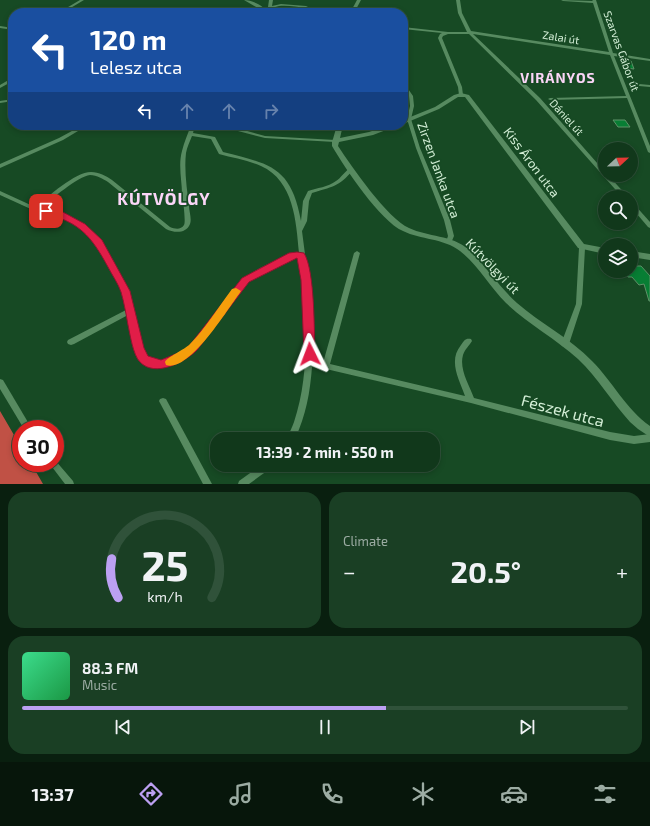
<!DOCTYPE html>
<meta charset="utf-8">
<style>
:root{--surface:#11381b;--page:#1a3f24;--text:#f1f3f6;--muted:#9caca3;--line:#30523a;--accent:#bca0f2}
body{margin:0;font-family:"Exo 2",sans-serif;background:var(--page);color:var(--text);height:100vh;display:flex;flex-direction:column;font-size:15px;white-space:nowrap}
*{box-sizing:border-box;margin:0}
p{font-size:13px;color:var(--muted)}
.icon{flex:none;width:22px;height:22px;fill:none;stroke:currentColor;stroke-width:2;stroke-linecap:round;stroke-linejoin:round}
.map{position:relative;height:484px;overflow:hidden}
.side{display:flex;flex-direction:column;gap:8px;padding:8px;background:#091f0f;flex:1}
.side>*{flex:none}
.guide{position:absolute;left:8px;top:8px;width:400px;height:122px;border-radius:16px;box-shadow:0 2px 6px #0003,0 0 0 1px var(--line);background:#1a4fa0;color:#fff;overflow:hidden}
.needle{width:26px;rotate:68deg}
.buttons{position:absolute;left:598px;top:142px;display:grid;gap:8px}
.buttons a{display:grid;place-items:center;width:40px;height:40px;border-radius:50%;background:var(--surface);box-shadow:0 2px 6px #0003,0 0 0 1px var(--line);font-size:20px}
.speed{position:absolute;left:12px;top:420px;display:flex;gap:8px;font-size:20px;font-weight:700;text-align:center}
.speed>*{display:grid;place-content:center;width:52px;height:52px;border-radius:50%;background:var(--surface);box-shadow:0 2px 6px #0003,0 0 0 1px var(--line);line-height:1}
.speed .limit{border:6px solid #d22;background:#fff;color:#111}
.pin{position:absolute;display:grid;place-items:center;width:34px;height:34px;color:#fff;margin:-17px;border-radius:8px;box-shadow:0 2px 6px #0006}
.me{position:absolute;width:44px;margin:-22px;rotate:357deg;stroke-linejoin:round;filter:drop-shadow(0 0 3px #0008)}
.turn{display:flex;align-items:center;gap:14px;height:84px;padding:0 16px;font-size:18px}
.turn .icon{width:52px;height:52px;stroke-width:2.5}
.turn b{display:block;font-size:28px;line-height:34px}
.lanes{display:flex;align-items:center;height:38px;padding:0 16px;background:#0003;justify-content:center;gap:20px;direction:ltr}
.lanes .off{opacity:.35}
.big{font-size:30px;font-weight:700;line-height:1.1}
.side .tile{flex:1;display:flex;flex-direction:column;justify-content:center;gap:6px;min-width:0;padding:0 14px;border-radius:16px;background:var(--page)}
.side .dial{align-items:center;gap:0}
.dial svg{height:104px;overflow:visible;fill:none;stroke:var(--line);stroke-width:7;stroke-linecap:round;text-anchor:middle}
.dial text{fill:var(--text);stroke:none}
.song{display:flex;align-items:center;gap:12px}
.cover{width:48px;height:48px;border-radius:6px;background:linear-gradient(135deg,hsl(150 70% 55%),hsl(140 70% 35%))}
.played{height:4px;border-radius:2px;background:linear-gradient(90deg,var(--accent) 60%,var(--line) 60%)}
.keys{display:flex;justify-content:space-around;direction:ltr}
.heat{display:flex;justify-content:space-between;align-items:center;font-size:22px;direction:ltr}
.side .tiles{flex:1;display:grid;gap:8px;grid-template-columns:1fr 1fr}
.tile:last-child{grid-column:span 2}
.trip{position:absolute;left:210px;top:432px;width:230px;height:40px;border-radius:16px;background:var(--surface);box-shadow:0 2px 6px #0003,0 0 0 1px var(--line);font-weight:700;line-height:40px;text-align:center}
.tabs{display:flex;height:64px;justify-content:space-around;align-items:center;background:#07160b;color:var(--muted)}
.tabs .icon{width:28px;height:28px}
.tabs .selected{color:var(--accent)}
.tabs b{font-size:18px;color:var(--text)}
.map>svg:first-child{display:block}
</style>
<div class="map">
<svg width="650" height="484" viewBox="0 0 650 484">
<rect width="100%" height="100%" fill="#174a24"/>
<path fill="#c05145" d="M 0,411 L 21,447 L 21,463 L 31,463 L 43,484 L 0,484 Z"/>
<g fill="#087e34" stroke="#5f9268">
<path d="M 621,60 L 631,61 L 634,69 L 625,68 Z"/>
<path d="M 613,120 L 625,120 L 630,127 L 618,127 Z"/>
<path d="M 631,260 L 636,266 L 641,266 L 650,276 L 650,301 L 649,301 L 644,284 L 639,285 L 632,277 L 628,277 L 623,271 L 631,271 Z"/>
</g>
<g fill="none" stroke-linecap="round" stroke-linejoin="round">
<g fill="#578a60" fill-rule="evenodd">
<path d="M 80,0 L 84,0 L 62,13 L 58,13 Z"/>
<path d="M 269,0 L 273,0 L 272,6 L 281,4 L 306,6 L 308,7 L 306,8 C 297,7 288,5 279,6 C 274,7 269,10 264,11 L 264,9 L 268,7 Z"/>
<path d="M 357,0 L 361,0 L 354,13 L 350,13 Z"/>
<path d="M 456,0 L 460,0 L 462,13 L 471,31 L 609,52 L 593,3 L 563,1 L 561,0 L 593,1 L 592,0 L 596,0 L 613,53 L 650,59 L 650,61 L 614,56 L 650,146 L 650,153 L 648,152 L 627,98 L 550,100 L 548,99 L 550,98 L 626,96 L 610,55 L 473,34 L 540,98 L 605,172 L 605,175 L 608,175 L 628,197 L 622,197 L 536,100 L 469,34 L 448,34 L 443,36 L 442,38 L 462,87 L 463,95 L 461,96 L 459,95 L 458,87 L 438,38 L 440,34 L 442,33 L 403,29 L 403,27 L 448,32 L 467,32 L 458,13 Z"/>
<path d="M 0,26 L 13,28 L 13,30 L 0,28 Z"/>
<path d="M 12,78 L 13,78 L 13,81 L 0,88 L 0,85 Z"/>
<path d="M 403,83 L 404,83 L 413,96 L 414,106 L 411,119 L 420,148 L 450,220 L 454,236 L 451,243 L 449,244 L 446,242 L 448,236 L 444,220 L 416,148 L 407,119 L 410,106 L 409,96 L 403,87 Z"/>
<path d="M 639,84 L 650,85 L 650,87 L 639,86 Z"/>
<path d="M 13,99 L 13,101 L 0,103 L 0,101 Z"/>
<path d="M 83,125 L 88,125 L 63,140 L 0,168 L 0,164 L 59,138 Z"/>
<path d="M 191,125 L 195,125 L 193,133 L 215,137 L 223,152 C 271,164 291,167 301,221 L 303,201 L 308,191 C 317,188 328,187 336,181 C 341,178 345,171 350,168 L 353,170 C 339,187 331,187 312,193 L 309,201 L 307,221 L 302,231 L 306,262 L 309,280 L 311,298 L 313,339 L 312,362 L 323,363 L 354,253 L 357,251 L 360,253 L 330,364 L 465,396 C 459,379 448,361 461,345 C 464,341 465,338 471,339 L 472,341 C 469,346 465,349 463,355 C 459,369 469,385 474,398 L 610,432 L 634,436 L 650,434 L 650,442 L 634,444 L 610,440 L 471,403 L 326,369 L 312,367 C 310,393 306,415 295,439 L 287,439 C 289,433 292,428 294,422 C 306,386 307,346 305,309 C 304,292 303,273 298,257 C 287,257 255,275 247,283 C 223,307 206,351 174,365 C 170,366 166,367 162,367 C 154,368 145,365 140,359 C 135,351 130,325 128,315 L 74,344 L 71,345 L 68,344 L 67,342 L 68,340 L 126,310 L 122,291 L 101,251 L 90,235 L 80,227 L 56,214 L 33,210 L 0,195 L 0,191 L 35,207 C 48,197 75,172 91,172 C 99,172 106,176 112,180 L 170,227 C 175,229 181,230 184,225 C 186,222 183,200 182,194 C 182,181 178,165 182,151 C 184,142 188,134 191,125 ZM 192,136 L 211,139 L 219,154 C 233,158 248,160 261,166 C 294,181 296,221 299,253 L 290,254 L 260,268 L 244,278 L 234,288 L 204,329 L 193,343 L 181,354 L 170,360 L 155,362 L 148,358 L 145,354 L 134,311 L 134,310 L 133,308 L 128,291 L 107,251 L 94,233 L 84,225 L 60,212 L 40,208 C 51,200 78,176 90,175 C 97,175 103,179 108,182 L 166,229 C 174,233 186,234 190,224 C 192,219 189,211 189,206 C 187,189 184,170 186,153 C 187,147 190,141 192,136 Z"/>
<path d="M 219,125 L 226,125 L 265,136 L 335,140 L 337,141 L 335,142 L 265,138 L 219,126 Z"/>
<path d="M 631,202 L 633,203 L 650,222 L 650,228 L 648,227 L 631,207 Z"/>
<path d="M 582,246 L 585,248 L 582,304 L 569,344 L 568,346 L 565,347 L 562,346 L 561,344 L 576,304 L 579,248 Z"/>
<path d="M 0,379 L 3,380 L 32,429 L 24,429 L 0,389 Z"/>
<path d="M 163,398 L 166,399 L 212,484 L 203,484 L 159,401 L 160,399 Z"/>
<path d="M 55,460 L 73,481 L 74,484 L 65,484 L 49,463 L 55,463 Z"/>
<path d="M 261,465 L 272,465 L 271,468 L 249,484 L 238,484 L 239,481 Z"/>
</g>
<g fill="#578a60" fill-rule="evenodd">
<path d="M 244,0 C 252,0 264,6 269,13 L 265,13 L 263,11 Z"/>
<path d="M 461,93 L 469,95 L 584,244 L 605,248 L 605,254 L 578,248 L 465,97 L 458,97 L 439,109 L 403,124 L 403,120 L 435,107 L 454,95 Z"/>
<path d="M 337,125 L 343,125 L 340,138 L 369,132 L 390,125 L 399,125 L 373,135 L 339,142 L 338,146 C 352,167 387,218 409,228 C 428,237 452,235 468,249 C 486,266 499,287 517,303 C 541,324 570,338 592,361 C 612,381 626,409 650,426 L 650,437 L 638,429 L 630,422 C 612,402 598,378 578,359 C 555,338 528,324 506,303 C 490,287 478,265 460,251 C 443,238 421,240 403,231 C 380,221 345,168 332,146 L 332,141 L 333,139 Z"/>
<path d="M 631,251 L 650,254 L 650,260 L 631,257 Z"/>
</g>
</g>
<path fill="#e11d48" stroke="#92132f" d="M 46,208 L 61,211 L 85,224 L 102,240 L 130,291 L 144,348 L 148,356 L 161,360 L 183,351 L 190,345 L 242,278 L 289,253 L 297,252 L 304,253 C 315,271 314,330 315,354 L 314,356 L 310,358 L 306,356 L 304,354 L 301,280 L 297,258 L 249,282 L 197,350 C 185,362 155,378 140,362 C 133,355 130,334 128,325 C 126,314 124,302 121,292 C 118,283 112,275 108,267 C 91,236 80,222 43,213 L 42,211 Z"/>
<path fill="#f59e0b" d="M 236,288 L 241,291 L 239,294 C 227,310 189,373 166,365 L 165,362 C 167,357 184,350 190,344 C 205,329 219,306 232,289 Z"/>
<g text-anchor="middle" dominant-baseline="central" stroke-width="3.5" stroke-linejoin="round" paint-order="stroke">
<g font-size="11" fill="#d3eed6" stroke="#174a24">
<text transform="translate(561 37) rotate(9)">Zalai út</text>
<text transform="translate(622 51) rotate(70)">Szarvas Gábor út</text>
<text transform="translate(567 117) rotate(48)">Dániel út</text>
</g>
<g font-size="13" fill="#d3eed6" stroke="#174a24">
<text transform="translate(532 162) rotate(53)">Kiss Áron utca</text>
<text transform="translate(439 170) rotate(70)">Zirzen Janka utca</text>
<text transform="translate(493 266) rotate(46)">Kútvölgyi út</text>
</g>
<g font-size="14" font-weight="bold" letter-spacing="1" fill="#fbd6f8" stroke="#174a24">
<text x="558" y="77">VIRÁNYOS</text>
</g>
<g font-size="16" fill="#d3eed6" stroke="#174a24">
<text transform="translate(563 410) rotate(15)">Fészek utca</text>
</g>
<g font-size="17" font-weight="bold" letter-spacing="1" fill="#fbd6f8" stroke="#174a24">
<text x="164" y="198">KÚTVÖLGY</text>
</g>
</g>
</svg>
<div class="buttons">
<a><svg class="needle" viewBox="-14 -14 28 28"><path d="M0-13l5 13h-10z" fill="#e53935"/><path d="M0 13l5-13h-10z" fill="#9caca3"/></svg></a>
<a><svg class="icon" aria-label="search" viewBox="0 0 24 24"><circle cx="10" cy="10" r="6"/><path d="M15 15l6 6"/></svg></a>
<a><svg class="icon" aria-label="layers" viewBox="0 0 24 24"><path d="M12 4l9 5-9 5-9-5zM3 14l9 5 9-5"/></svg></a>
</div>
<div class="speed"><div class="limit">30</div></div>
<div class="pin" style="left:46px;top:211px;background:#d93025"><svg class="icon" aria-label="arrive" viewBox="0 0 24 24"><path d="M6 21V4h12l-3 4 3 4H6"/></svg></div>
<svg class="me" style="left:310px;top:354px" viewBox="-20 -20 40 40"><path d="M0-17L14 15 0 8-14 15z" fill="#e11d48" stroke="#fff" stroke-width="4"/></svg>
<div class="trip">13:39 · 2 min · 550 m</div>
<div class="guide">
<div class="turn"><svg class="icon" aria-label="left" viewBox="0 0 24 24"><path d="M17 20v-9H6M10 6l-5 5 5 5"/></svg><div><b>120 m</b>Lelesz utca</div></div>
<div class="lanes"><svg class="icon" aria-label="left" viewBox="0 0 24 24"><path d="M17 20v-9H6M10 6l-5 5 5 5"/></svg><svg class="icon off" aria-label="ahead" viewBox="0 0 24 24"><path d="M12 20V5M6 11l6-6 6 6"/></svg><svg class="icon off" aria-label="ahead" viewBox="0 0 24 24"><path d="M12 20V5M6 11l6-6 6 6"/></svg><svg class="icon off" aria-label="right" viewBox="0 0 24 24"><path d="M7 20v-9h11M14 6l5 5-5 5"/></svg></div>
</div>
</div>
<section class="side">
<div class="tiles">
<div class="tile dial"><svg viewBox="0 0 100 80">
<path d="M14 69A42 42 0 1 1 86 69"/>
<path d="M14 69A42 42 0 0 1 9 39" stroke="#bca0f2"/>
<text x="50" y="56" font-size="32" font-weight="700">25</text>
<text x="50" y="72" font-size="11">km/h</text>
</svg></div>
<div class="tile"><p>Climate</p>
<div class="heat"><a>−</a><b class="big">20.5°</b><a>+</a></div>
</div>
<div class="tile">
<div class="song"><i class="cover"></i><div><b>88.3 FM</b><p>Music</p></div></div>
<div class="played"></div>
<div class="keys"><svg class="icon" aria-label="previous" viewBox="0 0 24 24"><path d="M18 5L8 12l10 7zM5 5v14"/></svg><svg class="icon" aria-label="pause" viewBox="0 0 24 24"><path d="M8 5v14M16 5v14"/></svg><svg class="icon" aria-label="next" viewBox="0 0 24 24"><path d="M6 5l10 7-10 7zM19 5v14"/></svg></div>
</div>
</div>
</section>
<nav class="tabs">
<b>13:37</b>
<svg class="icon selected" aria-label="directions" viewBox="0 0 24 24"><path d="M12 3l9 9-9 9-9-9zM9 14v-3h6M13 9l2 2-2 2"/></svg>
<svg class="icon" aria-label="music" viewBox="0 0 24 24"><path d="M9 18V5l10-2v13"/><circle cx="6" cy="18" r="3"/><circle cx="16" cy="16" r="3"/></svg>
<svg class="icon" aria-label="phone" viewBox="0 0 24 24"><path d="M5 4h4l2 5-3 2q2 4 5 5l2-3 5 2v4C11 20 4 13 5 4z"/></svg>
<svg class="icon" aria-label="climate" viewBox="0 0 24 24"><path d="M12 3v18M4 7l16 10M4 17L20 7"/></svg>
<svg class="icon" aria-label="car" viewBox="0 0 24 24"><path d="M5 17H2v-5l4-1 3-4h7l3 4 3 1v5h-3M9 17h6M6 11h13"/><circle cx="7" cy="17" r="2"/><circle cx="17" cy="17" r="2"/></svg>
<svg class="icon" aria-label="filters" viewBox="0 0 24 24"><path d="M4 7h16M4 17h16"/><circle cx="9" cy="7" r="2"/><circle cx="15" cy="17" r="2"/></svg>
</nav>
